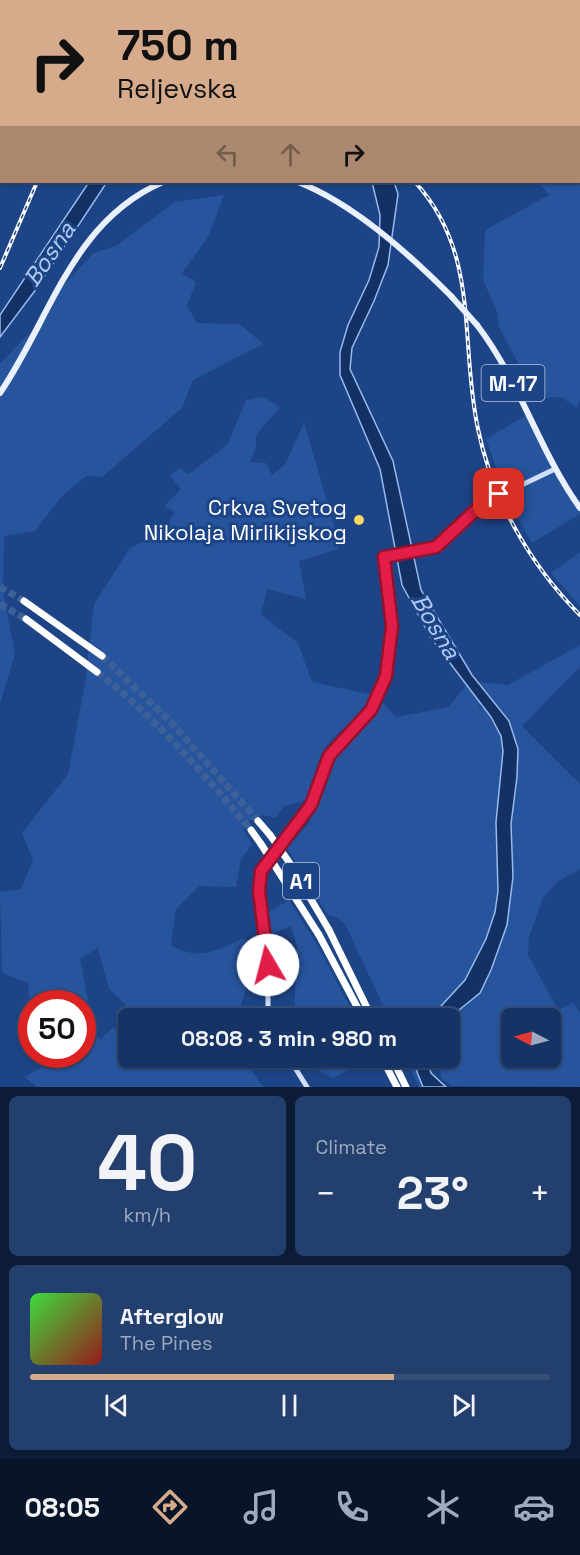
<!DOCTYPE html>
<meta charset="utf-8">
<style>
:root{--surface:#153364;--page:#223f6d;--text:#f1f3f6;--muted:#9daabf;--line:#344e78;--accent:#d6ab8b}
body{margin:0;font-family:"Space Grotesk",sans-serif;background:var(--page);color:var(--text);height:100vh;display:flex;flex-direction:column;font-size:22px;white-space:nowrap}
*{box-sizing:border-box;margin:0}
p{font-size:20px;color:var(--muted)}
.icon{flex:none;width:33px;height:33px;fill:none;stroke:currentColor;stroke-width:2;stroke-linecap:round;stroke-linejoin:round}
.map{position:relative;height:1087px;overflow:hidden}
.drawer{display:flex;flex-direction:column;gap:9px;padding:9px;background:#0c1c37;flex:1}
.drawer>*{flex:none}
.top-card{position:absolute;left:0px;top:0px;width:580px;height:183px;box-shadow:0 2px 4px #0004,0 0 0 2px var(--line);background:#d6ab8b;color:#111;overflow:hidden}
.needle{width:39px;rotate:276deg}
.tools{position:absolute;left:501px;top:1008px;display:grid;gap:12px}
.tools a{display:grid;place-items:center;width:60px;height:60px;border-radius:9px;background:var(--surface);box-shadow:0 2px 4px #0004,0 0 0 2px var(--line);font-size:30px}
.speed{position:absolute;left:18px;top:990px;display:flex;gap:12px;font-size:30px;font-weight:700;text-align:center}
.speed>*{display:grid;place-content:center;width:78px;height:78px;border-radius:50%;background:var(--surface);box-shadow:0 2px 4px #0004,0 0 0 2px var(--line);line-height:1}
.speed .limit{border:9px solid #d22;background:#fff;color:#111}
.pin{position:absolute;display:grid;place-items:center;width:51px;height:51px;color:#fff;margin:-26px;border-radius:12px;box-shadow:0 3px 9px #0006}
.me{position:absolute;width:66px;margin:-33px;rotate:352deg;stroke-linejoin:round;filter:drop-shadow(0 0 4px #0008)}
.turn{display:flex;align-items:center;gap:21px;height:126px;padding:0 18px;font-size:27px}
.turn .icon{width:78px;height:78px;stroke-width:2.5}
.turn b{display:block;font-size:42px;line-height:51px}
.lanes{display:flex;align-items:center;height:57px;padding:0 18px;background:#0003;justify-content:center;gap:30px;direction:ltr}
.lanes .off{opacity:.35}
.big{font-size:45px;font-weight:800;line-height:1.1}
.drawer .tile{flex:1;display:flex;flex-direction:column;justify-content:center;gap:9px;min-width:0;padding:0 21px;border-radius:9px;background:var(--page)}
.drawer .dial{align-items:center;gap:0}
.dial b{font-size:78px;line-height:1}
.song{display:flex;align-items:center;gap:18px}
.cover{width:72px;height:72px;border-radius:9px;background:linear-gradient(135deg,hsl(120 70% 55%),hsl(0 70% 35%))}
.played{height:6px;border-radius:3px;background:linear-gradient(90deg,var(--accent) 70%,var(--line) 70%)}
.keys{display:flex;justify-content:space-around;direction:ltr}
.heat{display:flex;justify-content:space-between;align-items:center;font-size:33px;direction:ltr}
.drawer .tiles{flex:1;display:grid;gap:9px;grid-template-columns:1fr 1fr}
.tile:last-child{grid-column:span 2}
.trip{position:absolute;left:118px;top:1008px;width:342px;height:60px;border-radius:9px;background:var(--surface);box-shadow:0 2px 4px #0004,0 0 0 2px var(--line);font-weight:800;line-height:60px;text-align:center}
.dock{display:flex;height:96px;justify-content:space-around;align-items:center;background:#081428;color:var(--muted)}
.dock .icon{width:42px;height:42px}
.dock .selected{color:var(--accent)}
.dock b{font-size:27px;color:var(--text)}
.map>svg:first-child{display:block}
</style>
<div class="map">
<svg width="580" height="1087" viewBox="0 0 580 1087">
<rect width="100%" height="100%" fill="#1c4486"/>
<g fill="#26559e" fill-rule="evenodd">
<path d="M 212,0 L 580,0 L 580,401 L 577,408 L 561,397 L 536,398 L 499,327 L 497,312 L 483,280 L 485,230 L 549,195 L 538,182 L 579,182 L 579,2 Z"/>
<path d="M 224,195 L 208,237 L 182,273 L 196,282 L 187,306 L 197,323 L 240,324 L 263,344 L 193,380 L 182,408 L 102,477 L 86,476 L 62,496 L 35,531 L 4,536 L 3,591 L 15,654 L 0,704 L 0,364 L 42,320 L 60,289 L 94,253 L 116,246 L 175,202 Z"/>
<path d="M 263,397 L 280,407 L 256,435 L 256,448 L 250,462 L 266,463 L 272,475 L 285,464 L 304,423 L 335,528 L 338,549 L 299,561 L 306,599 L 267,589 L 261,615 L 298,643 L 312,682 L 374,695 C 360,721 340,726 324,750 C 315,764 312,782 309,799 L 285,806 L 275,818 C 260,812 252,817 243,829 L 252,845 L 241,859 L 236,887 L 199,886 L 176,909 L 171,945 C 198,962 218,950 244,938 L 264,965 L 248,982 L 237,1018 L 140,1018 L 109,989 L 98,948 L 80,959 L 88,1001 L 63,998 L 32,1004 L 30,1007 L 28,983 L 2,973 L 0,892 L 21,889 L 33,860 L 22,833 L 68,774 L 85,683 L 94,604 L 130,548 L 161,534 L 175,512 L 164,506 L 181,489 L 170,476 L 179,468 L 189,474 L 227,445 L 246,400 Z"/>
<path d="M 528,414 L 580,508 L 580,514 L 532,543 L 510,505 L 486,439 Z"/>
<path d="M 580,552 L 580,606 L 551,573 Z"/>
<path d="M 580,645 L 580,667 L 522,726 L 580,784 L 580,869 L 557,882 L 543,898 L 529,937 L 528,955 L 558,1010 L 573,1003 L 580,1013 L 580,1087 L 452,1086 L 441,1078 L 440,1063 L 427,1065 L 427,1058 L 450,1058 L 450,1018 L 475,998 L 507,925 L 513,877 L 511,824 L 517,783 L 509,721 L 477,682 L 508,685 ZM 512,1018 L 550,1018 L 550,1058 L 512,1058 Z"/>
<path d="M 467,684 L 481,703 L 478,707 L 485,709 L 501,736 L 503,751 L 496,822 L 498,891 L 495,912 L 486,939 L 465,980 L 430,1018 L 389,1018 L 346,926 L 337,917 L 328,915 L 287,848 L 310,822 L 310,811 C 323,796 322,776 332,760 C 346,739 367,723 383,703 L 396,717 L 449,707 Z"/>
<path d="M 289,900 L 316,943 L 356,1018 L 294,1018 L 297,947 L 291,926 L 272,934 L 267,913 Z"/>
<path d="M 93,1025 L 100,1040 L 113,1027 L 124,1044 L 129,1041 L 129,1058 L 243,1058 L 263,1087 L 37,1087 L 25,1077 L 61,1055 L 82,1054 L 83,1035 Z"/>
<path d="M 299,1058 L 371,1058 L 333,1078 L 299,1061 Z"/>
<path d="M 405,1058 L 416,1058 L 417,1072 L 423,1087 L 419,1087 Z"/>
</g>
<g fill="#133164" stroke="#97baed" stroke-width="1.5">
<path d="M 89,182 L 107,182 L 37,288 L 0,337 L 0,315 Z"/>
<path d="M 372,182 L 394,182 L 398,194 L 388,265 L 374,301 L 352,348 L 350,369 L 393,461 L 421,590 L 472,675 L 509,721 L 518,749 L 517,777 L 511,824 L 513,877 L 507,925 L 491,970 L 480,993 L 449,1018 L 430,1018 L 465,980 L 486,939 L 495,912 L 498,891 L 496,822 L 503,751 L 501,736 L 491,717 L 431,638 L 402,585 L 380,469 L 340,375 L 340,352 L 348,325 L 369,280 L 379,247 L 380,215 Z"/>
<path d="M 416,1058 L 427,1058 L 431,1073 L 446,1087 L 423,1087 L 417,1072 Z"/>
</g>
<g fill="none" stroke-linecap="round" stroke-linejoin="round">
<g stroke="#3e6098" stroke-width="7" stroke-dasharray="7 3.5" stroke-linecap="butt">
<path d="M 0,587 L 24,601"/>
<path d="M 0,604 L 26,619"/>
<path d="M 102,656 L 172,723 L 258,821"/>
<path d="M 97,672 C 155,717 204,774 251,830"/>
</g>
<g stroke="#d0dff8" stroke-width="5">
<path d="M 268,1018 L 268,965 L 259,891 L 259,876 L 311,805 L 326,763 L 333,750 L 368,714 L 381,692 L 392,640 L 384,557 L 436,547 L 484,503 L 555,469"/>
<path d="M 289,1058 L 307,1087"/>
</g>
<g stroke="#e9f0fe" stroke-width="6">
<path d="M 298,182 C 354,204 409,254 451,296"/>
<path d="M 477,325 C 520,381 539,451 580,508"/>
<path d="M 0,393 C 51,318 72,221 163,182"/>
</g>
<g stroke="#fff" stroke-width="7">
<path d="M 24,601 L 102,656"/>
<path d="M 26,619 L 97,672"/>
<path d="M 258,821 L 270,835"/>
<path d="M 251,830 L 261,844"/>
<path d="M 329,930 L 372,1018"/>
<path d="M 319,935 L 363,1018"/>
<path d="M 382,1058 L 397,1087"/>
<path d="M 392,1058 L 406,1087"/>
</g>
<g stroke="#fff" stroke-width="4">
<g id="rail">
<path d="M 415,182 C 481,254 459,341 478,429 C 492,498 530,565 580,615"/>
<path d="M 0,268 L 37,182"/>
</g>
</g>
<use href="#rail" stroke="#1c4486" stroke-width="1.5" stroke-dasharray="4.5" stroke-linecap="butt"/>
<path stroke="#e9f0fe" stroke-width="6" d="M 451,296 L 477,325"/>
<g stroke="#fff" stroke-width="7">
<path d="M 270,835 L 289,862 L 329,930"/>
<path d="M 261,844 L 319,935"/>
</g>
</g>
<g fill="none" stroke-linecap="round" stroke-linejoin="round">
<g stroke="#92132f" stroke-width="15">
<path id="route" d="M 268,965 L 259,891 L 261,871 L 311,805 L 329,756 L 371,710 L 386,676 L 392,626 L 384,557 L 436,547 L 479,507 L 499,494"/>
</g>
<use href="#route" stroke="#e11d48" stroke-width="10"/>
</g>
<circle fill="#fbd862" stroke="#1c4486" stroke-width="2" cx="359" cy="520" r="6"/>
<g text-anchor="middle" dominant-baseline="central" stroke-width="6" stroke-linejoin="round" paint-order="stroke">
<g fill="#1c4486" stroke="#bbc7db" stroke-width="1.5">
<rect x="481.5" y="365" width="63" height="36" rx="4.5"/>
<rect x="283" y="863" width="36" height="36" rx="4.5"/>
</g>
<g font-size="21" font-weight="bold" fill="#fff">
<text x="513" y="383">M-17</text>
<text x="301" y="881">A1</text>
</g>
<g font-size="22" fill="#fff" stroke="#1c4486" text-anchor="end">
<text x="347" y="507">Crkva Svetog<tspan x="347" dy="25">Nikolaja Mirlikijskog</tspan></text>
</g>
<g font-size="24" font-style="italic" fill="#b0caf2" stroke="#1c4486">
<text transform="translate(49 254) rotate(-56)">Bosna</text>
<text transform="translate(436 626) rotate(59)">Bosna</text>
</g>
</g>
</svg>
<div class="tools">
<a><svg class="needle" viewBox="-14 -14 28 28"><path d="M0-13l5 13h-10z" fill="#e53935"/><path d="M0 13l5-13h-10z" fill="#9daabf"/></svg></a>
</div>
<div class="speed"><div class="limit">50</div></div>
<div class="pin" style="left:499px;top:494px;background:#d93025"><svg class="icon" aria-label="arrive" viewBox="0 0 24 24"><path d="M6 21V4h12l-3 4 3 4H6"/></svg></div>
<svg class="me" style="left:268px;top:965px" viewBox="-20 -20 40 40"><circle r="19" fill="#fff"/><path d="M0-13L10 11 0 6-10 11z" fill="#e11d48"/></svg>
<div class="trip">08:08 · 3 min · 980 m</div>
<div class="top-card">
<div class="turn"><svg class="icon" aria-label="right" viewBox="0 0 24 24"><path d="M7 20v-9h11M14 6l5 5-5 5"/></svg><div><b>750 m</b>Reljevska</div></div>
<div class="lanes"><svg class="icon off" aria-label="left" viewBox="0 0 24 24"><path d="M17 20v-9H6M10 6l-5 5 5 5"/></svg><svg class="icon off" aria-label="ahead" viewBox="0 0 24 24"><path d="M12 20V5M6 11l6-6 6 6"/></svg><svg class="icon" aria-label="right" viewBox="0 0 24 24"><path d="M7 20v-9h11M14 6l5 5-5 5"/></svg></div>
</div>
</div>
<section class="drawer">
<div class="tiles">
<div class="tile dial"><b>40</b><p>km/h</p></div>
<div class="tile"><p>Climate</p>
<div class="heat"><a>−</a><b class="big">23°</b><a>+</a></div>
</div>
<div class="tile">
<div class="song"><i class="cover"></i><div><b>Afterglow</b><p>The Pines</p></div></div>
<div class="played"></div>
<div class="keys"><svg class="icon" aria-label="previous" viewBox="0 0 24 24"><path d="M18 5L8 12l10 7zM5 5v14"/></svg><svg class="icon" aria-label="pause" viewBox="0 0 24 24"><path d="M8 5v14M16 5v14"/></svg><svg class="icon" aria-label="next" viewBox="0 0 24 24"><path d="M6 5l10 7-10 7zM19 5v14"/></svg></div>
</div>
</div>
</section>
<nav class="dock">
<b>08:05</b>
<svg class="icon selected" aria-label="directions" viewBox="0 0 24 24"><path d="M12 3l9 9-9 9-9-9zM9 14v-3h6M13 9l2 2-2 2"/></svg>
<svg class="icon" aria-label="music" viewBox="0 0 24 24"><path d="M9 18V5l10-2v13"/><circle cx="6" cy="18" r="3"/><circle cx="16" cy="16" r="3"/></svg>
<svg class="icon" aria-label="phone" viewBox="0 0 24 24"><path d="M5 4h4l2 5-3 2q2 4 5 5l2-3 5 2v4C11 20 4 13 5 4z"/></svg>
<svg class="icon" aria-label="climate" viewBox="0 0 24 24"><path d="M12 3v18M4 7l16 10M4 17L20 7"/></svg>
<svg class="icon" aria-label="car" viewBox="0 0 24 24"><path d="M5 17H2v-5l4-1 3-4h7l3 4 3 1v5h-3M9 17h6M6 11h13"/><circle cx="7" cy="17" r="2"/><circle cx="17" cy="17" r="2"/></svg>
</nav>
